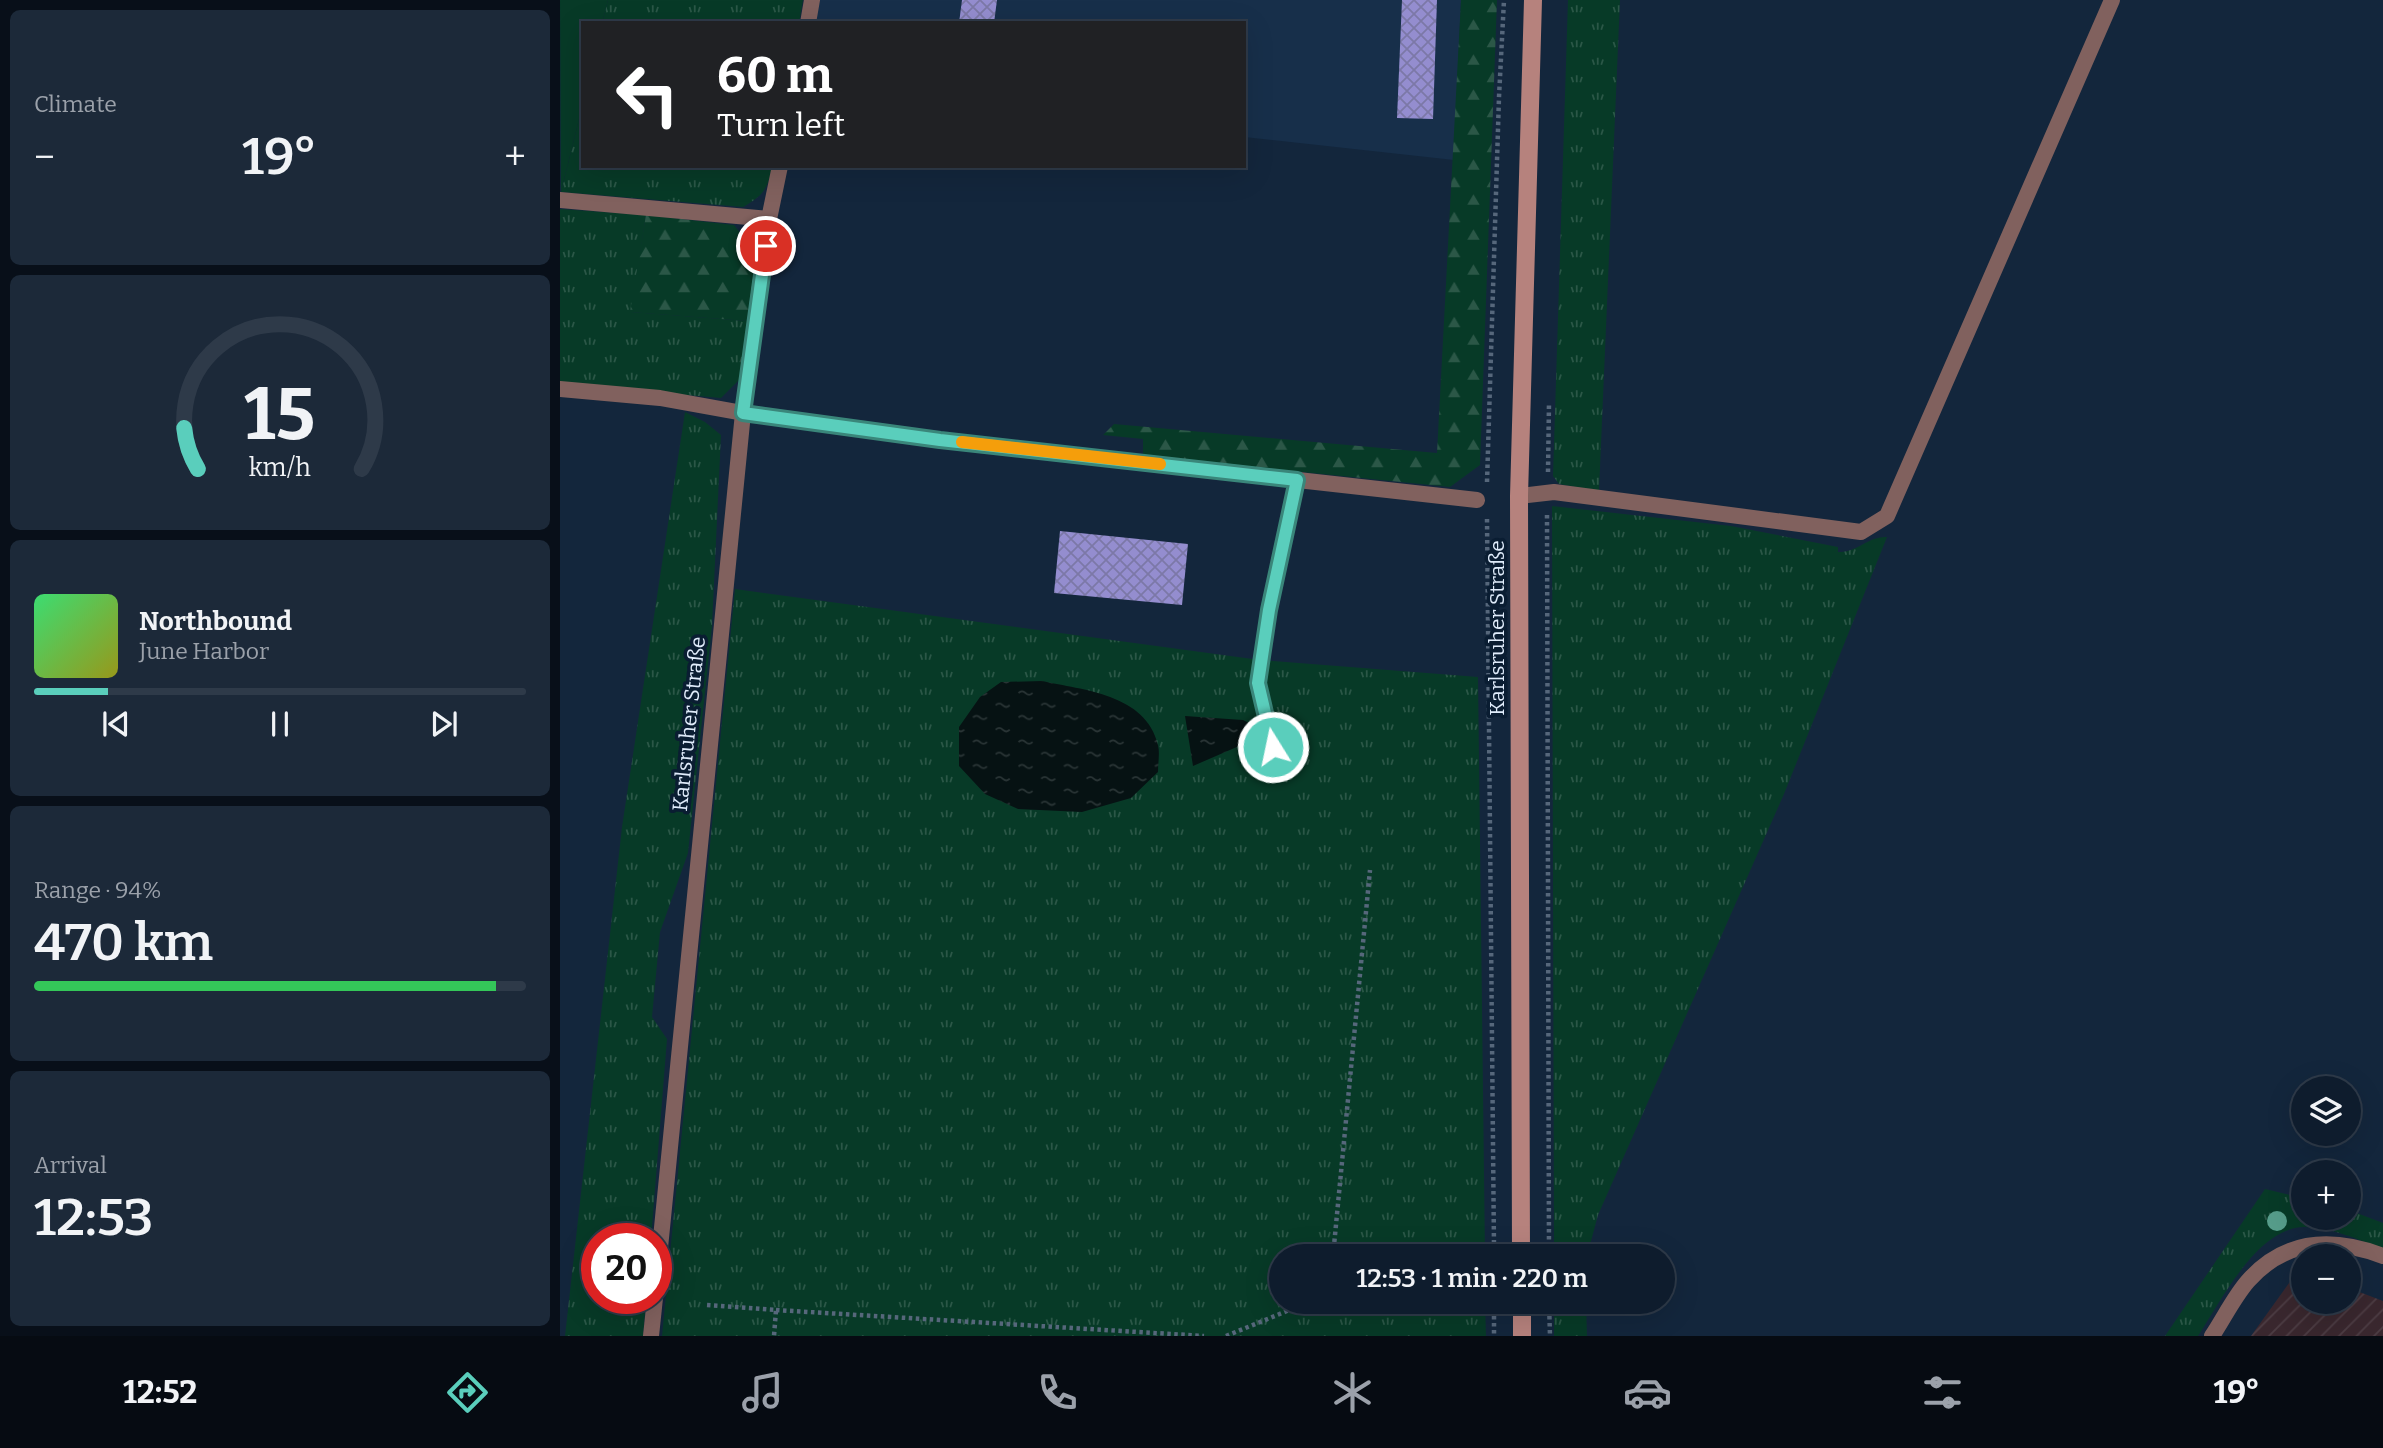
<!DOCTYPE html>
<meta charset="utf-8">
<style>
:root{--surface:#0e1c2d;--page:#1c2939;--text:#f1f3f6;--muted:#9ba1aa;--line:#2e3a49;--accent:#5acebc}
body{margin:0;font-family:Bitter,serif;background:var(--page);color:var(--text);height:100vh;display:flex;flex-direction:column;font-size:26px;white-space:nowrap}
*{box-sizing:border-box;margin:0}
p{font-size:23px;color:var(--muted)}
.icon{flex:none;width:38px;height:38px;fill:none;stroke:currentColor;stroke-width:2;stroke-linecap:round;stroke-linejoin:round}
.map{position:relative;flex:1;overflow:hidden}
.sheet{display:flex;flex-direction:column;gap:10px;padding:10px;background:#080f19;width:560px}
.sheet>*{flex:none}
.banner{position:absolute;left:21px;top:21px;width:665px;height:147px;border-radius:0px;box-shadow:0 7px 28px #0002,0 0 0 2px var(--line);background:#202124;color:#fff;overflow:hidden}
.tools{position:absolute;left:1731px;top:1076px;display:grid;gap:14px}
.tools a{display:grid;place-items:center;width:70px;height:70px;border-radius:50%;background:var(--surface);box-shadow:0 7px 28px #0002,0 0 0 2px var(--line);font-size:35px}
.speed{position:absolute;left:21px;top:1223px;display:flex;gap:14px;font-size:35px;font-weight:700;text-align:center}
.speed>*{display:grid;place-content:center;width:91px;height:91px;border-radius:50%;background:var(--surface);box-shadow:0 7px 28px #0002,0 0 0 2px var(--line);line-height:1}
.speed .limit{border:10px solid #d22;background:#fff;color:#111}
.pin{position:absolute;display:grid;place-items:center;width:60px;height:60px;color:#fff;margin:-30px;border:4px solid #fff;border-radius:50%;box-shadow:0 2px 7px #0007}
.me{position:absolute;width:77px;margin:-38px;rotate:350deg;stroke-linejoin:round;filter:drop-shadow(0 0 5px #0008)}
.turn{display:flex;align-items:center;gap:24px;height:147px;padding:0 21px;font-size:32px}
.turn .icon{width:91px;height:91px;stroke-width:2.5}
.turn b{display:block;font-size:49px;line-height:60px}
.big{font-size:52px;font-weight:600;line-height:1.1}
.sheet .tile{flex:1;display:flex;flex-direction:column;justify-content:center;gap:10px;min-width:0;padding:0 24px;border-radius:10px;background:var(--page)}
.sheet .dial{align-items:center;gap:0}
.dial svg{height:182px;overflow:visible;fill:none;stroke:var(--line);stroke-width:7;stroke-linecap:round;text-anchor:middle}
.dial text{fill:var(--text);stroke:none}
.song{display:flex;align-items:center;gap:21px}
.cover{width:84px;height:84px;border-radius:10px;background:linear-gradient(135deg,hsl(140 70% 55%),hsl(60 70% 35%))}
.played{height:7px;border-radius:4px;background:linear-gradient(90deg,var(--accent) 15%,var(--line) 15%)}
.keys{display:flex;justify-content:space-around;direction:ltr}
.heat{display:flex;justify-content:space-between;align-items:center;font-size:38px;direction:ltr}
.charge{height:10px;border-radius:5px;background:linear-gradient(90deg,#34c759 94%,var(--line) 0)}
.trip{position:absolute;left:709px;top:1244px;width:406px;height:70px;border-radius:35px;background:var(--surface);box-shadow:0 7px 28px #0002,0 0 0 2px var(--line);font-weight:600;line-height:70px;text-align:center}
.tab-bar{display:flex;height:112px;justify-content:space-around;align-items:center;background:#060b12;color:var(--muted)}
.tab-bar .icon{width:49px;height:49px}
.tab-bar .selected{color:var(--accent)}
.tab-bar b{font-size:32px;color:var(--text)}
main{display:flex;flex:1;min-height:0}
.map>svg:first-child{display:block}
</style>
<main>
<section class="sheet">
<div class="tile"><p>Climate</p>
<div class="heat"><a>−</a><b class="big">19°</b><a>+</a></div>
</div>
<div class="tile dial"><svg viewBox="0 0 100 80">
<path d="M14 69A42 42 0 1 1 86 69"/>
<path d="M14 69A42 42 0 0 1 8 51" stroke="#5acebc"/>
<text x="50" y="56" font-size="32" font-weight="700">15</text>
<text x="50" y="72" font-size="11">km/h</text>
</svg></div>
<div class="tile">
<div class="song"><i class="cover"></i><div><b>Northbound</b><p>June Harbor</p></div></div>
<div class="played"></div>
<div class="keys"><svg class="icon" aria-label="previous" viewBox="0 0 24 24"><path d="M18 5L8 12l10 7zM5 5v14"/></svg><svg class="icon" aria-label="pause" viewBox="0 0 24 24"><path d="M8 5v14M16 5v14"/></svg><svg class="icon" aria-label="next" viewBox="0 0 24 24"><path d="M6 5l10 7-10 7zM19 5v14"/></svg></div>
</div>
<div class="tile"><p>Range · 94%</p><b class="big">470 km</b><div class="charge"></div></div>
<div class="tile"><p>Arrival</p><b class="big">12:53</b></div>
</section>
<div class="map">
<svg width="1823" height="1336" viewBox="0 0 1823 1336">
<defs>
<pattern id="industrial-furrows" width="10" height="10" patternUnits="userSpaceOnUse" patternTransform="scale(1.75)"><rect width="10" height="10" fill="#39272e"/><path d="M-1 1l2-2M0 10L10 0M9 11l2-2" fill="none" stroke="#4c3c43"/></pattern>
<pattern id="grass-tufts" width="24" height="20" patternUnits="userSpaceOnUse" patternTransform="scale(1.75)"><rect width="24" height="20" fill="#073a27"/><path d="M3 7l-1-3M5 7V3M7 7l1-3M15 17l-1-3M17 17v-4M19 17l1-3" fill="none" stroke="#2b5747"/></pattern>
<pattern id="forest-firs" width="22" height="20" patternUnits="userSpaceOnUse" patternTransform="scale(1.75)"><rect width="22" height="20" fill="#073a27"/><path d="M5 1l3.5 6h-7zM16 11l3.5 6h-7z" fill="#2b5747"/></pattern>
<pattern id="water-ripples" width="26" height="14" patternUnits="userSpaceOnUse" patternTransform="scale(1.75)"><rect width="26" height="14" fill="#061213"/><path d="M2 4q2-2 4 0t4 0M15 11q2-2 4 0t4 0" fill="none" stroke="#2a3536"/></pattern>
<pattern id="building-cross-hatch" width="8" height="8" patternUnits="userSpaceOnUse" patternTransform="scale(1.75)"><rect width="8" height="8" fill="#948dcf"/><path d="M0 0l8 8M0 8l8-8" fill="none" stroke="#7c78a7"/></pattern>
</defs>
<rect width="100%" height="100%" fill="#13263c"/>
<path fill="#172f4a" d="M 260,0 L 901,0 L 894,160 L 684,137 L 684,23 L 255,23 Z"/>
<path fill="url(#industrial-furrows)" d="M 1743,1275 L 1743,1302 L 1788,1302 L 1789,1288 L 1823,1301 L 1823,1336 L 1691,1336 L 1732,1279 Z"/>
<g fill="url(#grass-tufts)">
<path d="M 48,0 L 243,0 L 239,23 L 42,23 Z"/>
<path d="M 1008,0 L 1060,0 L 1039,491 L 999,484 L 993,476 Z"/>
<path d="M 23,103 L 23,166 L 212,166 C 208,189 203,196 183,207 L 1,192 Z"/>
<path d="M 0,209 L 86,215 L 71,312 L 187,321 L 180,379 L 161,398 L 0,384 Z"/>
<path d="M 125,412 L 145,422 L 161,435 L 152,626 L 128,853 L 100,932 L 92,1017 L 107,1039 L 91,1239 L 37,1239 L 37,1298 L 86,1299 L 83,1336 L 5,1336 L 62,827 Z"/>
<path d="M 992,506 L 1171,526 L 1278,547 L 1278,552 C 1299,552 1308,536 1327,537 L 1224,794 L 1038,1215 L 1027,1256 L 994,1256 Z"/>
<path d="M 175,589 L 700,660 L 918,677 L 925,1256 L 721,1256 L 721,1302 L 925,1302 L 926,1336 L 102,1336 Z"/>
<path d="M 1705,1189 L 1743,1198 L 1743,1218 L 1788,1218 L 1789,1210 L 1823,1223 L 1823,1249 C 1799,1240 1771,1227 1744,1227 C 1697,1228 1661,1301 1638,1336 L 1605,1336 Z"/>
<path d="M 994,1302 L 1026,1302 L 1027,1336 L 994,1336 Z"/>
</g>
<g fill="url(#forest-firs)">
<path d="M 901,0 L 937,0 L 920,465 L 890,487 L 583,456 L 583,439 L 543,435 L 554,424 L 877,453 Z"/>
<path d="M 86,215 L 174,225 L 198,255 L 187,321 L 70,312 Z"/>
</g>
<path fill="#073a27" d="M 0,0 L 48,0 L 42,23 L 23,23 L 23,103 L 1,192 Z"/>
<g fill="url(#water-ripples)">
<path d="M 482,681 C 523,690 586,694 598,745 C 600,753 598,763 598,772 L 571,798 L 522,812 L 458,809 L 425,794 L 399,766 L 399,727 L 420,697 L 441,682 Z"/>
<path d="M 625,716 L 683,720 L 693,725 L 695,734 L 686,743 L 633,766 Z"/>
</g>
<g fill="url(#building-cross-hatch)">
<path d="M 402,0 L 437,0 L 434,23 L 399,23 Z"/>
<path d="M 842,0 L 877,0 L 873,119 L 837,118 Z"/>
<path d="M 500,531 L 628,544 L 622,605 L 494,593 Z"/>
</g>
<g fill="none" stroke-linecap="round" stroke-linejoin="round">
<g stroke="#56677b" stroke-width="4.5" stroke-dasharray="3.5 3.5" stroke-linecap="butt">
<path d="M 988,472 L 989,403"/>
<path d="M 927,482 L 939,97 L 944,0"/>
<path d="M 987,515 L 989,1256"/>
<path d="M 927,519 L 934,1248"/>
<path d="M 773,1256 L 810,870"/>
<path d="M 934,1302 L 934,1336"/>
<path d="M 989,1302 L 990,1336"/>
<path d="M 147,1305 L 216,1310 L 214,1336"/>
<path d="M 216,1310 L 644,1336"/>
<path d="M 666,1336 L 749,1302"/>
</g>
<g stroke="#81615e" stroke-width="16">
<path d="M 248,23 L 252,0"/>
<path d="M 0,200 L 209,219"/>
<path d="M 0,389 L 100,398 L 183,413 L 380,440 L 917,500"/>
<path d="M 959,496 L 994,492 L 1301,532 L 1327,516 L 1552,0"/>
<path d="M 713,747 L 698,683 L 709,610 L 737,480"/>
<path d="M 96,1288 L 183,413 L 209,219 L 220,166"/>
<path d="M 91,1336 L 95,1298"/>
<path d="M 1652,1336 C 1664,1318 1674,1297 1688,1281 C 1725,1239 1773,1237 1823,1256"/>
</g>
<g stroke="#b6827d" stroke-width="18">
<path d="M 961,1256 L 959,496 L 973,0"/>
<path d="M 962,1302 L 962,1336"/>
</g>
</g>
<circle fill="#569c8a" cx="1717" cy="1221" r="10"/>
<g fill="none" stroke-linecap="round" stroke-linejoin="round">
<g stroke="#3a867a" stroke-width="18">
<path id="route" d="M 206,246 L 183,413 L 380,440 L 737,480 L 709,610 L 698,683 L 713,747"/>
</g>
<use href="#route" stroke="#5acebc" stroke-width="12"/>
<path stroke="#f59e0b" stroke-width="12" d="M 402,442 L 600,464"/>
</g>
<g text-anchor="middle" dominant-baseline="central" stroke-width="7" stroke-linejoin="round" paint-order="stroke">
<g font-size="21" fill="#e0ecfb" stroke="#0a1d32">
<text transform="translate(937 628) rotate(-90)">Karlsruher Straße</text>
<text transform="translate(129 724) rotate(-84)">Karlsruher Straße</text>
</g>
</g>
</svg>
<div class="tools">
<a><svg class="icon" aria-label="layers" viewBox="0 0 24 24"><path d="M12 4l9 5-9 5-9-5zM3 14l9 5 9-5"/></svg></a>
<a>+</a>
<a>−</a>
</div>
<div class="speed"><div class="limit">20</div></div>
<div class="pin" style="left:206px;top:246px;background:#d93025"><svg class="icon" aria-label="arrive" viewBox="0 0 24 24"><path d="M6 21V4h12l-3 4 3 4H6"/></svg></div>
<svg class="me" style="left:713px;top:747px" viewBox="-20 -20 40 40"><circle r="17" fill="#5acebc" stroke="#fff" stroke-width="3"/><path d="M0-11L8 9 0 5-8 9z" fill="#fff"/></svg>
<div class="trip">12:53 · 1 min · 220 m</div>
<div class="banner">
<div class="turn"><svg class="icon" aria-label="left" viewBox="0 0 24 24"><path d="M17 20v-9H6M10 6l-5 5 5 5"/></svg><div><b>60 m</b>Turn left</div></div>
</div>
</div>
</main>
<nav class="tab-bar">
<b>12:52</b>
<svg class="icon selected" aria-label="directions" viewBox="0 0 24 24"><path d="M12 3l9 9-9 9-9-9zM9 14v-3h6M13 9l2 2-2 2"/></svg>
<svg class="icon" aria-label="music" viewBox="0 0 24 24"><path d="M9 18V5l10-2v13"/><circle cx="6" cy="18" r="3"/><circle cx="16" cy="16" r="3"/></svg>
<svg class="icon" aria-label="phone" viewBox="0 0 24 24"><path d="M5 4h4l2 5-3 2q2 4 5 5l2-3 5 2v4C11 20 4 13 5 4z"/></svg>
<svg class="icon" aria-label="climate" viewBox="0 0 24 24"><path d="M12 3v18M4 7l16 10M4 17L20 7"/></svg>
<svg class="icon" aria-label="car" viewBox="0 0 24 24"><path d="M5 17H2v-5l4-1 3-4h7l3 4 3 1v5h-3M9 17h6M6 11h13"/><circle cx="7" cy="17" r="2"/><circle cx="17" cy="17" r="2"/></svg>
<svg class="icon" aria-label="filters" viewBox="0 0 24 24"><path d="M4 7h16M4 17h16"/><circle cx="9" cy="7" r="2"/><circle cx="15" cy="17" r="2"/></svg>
<b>19°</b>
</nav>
